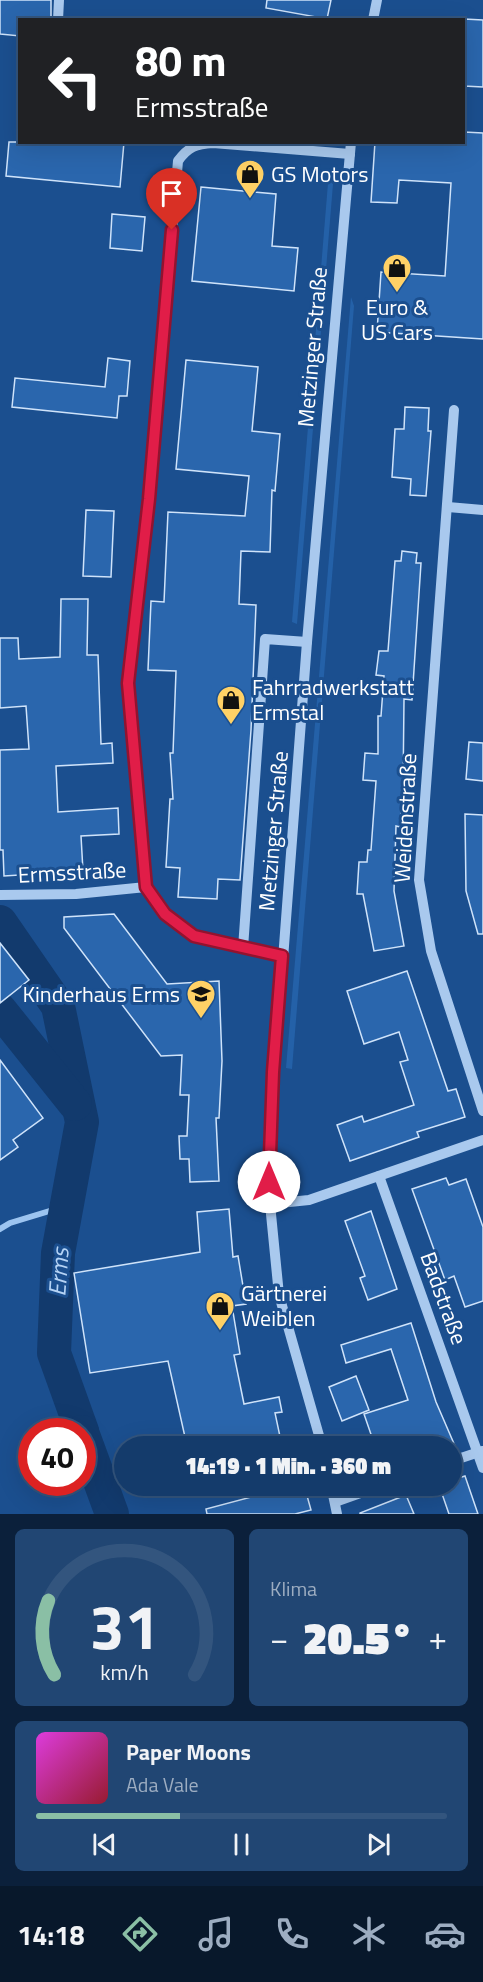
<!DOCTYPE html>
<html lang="de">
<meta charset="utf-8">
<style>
:root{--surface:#143b6b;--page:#214673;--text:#f1f3f6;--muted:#9dadc1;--line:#33557e;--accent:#8abfa5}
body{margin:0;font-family:"Titillium Web",sans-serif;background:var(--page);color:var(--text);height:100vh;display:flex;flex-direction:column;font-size:22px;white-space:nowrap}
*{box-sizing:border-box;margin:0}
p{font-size:20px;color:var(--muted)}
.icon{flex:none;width:33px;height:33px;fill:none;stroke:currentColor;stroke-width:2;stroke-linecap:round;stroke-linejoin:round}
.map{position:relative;height:1514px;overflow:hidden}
.panel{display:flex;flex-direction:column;gap:15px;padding:15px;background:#0b203b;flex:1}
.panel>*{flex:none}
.banner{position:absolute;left:18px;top:18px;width:447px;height:126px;border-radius:0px;box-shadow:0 6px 24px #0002,0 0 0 2px var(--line);background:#202124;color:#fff;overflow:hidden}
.speed{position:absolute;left:18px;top:1418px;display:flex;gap:12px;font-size:30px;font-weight:700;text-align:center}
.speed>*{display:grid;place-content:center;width:78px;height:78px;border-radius:50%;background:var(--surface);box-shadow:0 6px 24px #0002,0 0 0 2px var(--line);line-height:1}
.speed .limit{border:9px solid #d22;background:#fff;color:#111}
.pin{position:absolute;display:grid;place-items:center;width:51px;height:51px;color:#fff;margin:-62px -26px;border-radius:50% 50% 50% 0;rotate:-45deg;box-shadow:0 0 6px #0007}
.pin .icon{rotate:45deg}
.me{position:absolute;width:66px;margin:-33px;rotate:0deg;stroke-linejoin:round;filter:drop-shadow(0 0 4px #0008)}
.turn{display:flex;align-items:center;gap:21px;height:126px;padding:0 18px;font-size:27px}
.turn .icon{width:78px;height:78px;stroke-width:2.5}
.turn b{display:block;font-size:42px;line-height:51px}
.big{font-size:45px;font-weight:800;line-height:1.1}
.panel .widget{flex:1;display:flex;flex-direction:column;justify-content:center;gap:9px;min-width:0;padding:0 21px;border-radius:9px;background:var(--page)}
.panel .dial{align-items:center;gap:0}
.dial svg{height:156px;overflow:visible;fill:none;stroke:var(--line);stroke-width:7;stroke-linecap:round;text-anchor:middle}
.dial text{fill:var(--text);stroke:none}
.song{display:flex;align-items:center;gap:18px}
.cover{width:72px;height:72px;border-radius:9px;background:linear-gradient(135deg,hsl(300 70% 55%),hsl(350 70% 35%))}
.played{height:6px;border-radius:3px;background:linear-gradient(90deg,var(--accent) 35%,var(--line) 35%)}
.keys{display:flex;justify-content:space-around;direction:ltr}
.heat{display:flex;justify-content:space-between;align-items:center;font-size:33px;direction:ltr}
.panel .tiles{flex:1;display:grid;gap:15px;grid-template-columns:1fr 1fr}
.widget:last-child{grid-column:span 2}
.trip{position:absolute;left:114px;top:1436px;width:348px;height:60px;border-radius:30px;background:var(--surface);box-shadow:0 6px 24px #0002,0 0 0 2px var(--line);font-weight:800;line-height:60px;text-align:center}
.tab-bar{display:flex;height:96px;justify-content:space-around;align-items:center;background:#08182b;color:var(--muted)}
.tab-bar .icon{width:42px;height:42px}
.tab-bar .current{color:var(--accent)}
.tab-bar b{font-size:27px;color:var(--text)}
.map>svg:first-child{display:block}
</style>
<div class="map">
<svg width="483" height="1514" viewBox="0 0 483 1514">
<rect width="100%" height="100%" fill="#1b4f8f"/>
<g fill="#2461a8">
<path d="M 329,171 L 333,184 L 297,624 L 292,622 Z"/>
<path d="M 351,297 L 354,306 L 292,1069 L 286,1068 Z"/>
</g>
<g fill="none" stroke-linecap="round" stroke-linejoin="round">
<path stroke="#9cc4f0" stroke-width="6" d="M 0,1229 L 10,1223 L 66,1206"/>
<g stroke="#123a6d" stroke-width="34">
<path d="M 0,922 L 58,1006 L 82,1122 L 58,1253 L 54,1353 L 82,1431"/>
<path d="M 0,1010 L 75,1104"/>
<path d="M 82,1432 L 112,1514"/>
</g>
</g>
<g fill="#2a66ad" stroke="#cfe3fa" stroke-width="1.5">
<path d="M 0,0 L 51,0 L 51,20 L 20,20 L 20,36 L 0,34 Z"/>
<path d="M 267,0 L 331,0 L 327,19 L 266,8 Z"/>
<path d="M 464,19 L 483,20 L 483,87 L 464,86 Z"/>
<path d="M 464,132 L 483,133 L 483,339 L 377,332 L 381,272 L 445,276 L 451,183 L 399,180 L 397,203 L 371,202 L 375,142 L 464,142 Z"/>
<path d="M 9,142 L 124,142 L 120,187 L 6,176 Z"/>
<path d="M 201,187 L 276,194 L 272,246 L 298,248 L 294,291 L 192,281 Z"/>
<path d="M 112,214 L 145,217 L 142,251 L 110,248 Z"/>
<path d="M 108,358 L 130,361 L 127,396 L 119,396 L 117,418 L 12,407 L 15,378 L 105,387 Z"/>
<path d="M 186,360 L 258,367 L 252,431 L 280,434 L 275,491 L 272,490 L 270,552 L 241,551 L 239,604 L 256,605 L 251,730 L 240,880 L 218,879 L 217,899 L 178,897 L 180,868 L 166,867 L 170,799 L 173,799 L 170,753 L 173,753 L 176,671 L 148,670 L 151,601 L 164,602 L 168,512 L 245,516 L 249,476 L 176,469 Z"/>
<path d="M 405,407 L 429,408 L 428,431 L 431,431 L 426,496 L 410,495 L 411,479 L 392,477 L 395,429 L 404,429 Z"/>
<path d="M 86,510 L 114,511 L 111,577 L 83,576 Z"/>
<path d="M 402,551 L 417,553 L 416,563 L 421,563 L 412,700 L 404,699 L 403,793 L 400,827 L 396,826 L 394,891 L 404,946 L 374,951 L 363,894 L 357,894 L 359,862 L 367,862 L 368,850 L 371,850 L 376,781 L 363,780 L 365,753 L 378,754 L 378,716 L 381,716 L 384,676 L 376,675 L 379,651 L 388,651 L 395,561 L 401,561 Z"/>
<path d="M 61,599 L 88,599 L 87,655 L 98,655 L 101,744 L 112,743 L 113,763 L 56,766 L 58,812 L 118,808 L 119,834 L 81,836 L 83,871 L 4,876 L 3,850 L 0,850 L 0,750 L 29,749 L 26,706 L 0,708 L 0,638 L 18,638 L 19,659 L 60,657 Z"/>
<path d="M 469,742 L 483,743 L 483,781 L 466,779 Z"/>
<path d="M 465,814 L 483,815 L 483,934 L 478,934 L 466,891 Z"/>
<path d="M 114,914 L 167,984 L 219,981 L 222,1061 L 219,1118 L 216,1118 L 219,1181 L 190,1182 L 189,1159 L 180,1159 L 179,1136 L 187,1136 L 189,1095 L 180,1095 L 182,1055 L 161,1056 L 64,928 L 64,917 Z"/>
<path d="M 0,943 L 29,980 L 0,1003 Z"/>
<path d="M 407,971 L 448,1091 L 456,1089 L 465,1117 L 417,1132 L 419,1137 L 350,1161 L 337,1125 L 362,1116 L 364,1122 L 414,1105 L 400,1062 L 408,1060 L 399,1032 L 364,1044 L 347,991 Z"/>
<path d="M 0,1060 L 43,1118 L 13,1140 L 18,1147 L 0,1160 Z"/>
<path d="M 446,1178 L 449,1185 L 466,1179 L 483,1227 L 483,1301 L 465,1307 L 454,1276 L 445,1280 L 412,1189 Z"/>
<path d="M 229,1209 L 233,1257 L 238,1256 L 246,1304 L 232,1306 L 240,1354 L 234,1355 L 244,1404 L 279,1397 L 282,1412 L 275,1413 L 282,1446 L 187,1446 L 168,1361 L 90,1373 L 74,1273 L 200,1252 L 197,1212 Z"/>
<path d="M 371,1211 L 397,1289 L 368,1300 L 360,1278 L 365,1276 L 345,1221 Z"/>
<path d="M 411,1323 L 436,1402 L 455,1446 L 375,1446 L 364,1414 L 408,1400 L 391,1349 L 346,1363 L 341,1345 Z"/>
<path d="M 356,1376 L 369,1410 L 342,1421 L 329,1387 Z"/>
<path d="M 465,1476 L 478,1514 L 449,1514 L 439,1485 L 452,1485 L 452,1480 Z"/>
<path d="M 297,1485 L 304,1485 L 311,1510 L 295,1514 L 207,1514 L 206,1509 Z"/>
<path d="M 406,1495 L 414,1514 L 360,1514 L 360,1513 Z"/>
</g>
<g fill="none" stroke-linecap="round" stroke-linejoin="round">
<g stroke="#a9c9ee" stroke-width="10">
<path d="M 58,20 L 59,0"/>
<path d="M 373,20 L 377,0"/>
<path d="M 454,410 L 419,880 L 431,951 L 483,1111"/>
<path d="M 448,507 L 483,510"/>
<path d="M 0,895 L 76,894 L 146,887"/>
<path d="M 243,948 L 265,639 L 307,642"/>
<path d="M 282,956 L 194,936 L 165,914 L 146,887 L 128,683 L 149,499 L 178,161 C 188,147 196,144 213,143 L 350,154"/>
<path d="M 379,1176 L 483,1468"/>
<path d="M 270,1204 L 309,1200 L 483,1140"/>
<path d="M 322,1446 L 279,1295 L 270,1204 L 269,1144 L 307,642 L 351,142"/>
<path d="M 452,1461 L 482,1451"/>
<path d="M 331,1485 L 337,1514"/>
<path d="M 335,1502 L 383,1485"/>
</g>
</g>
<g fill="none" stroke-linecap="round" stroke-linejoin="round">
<g stroke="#92132f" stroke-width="15">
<path id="route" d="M 172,230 L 149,499 L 128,683 L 146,887 L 165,914 L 194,936 L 282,956 L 273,1072 L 269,1182"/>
</g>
<use href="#route" stroke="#e11d48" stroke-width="10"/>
</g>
<defs>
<g id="shop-pin" transform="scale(1.5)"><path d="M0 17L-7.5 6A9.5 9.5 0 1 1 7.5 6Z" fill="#ffd166" stroke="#1b4f8f"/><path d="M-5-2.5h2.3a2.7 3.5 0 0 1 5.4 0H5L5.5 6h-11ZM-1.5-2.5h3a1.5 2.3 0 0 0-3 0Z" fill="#111"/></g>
<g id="school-pin" transform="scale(1.5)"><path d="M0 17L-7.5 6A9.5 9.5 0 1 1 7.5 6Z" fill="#ffd166" stroke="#1b4f8f"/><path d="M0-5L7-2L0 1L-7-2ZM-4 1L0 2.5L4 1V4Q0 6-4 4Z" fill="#111"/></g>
</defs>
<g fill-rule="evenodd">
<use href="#shop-pin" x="250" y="174"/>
<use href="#shop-pin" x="397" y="268"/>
<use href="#shop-pin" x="231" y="700"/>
<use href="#school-pin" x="201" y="994"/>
<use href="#shop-pin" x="220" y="1306"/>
</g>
<g text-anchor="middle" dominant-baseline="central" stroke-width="6" stroke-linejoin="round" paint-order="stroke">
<g font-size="22" fill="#fff" stroke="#1b4f8f" text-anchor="start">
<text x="271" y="174">GS Motors</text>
<text x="397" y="307" text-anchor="middle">Euro &amp;<tspan x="397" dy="25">US Cars</tspan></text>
<text x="252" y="687">Fahrradwerkstatt<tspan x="252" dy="25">Ermstal</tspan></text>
<text x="180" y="994" text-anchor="end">Kinderhaus Erms</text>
<text x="241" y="1293">Gärtnerei<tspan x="241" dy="25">Weiblen</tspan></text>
</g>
<g font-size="22" fill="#fff" stroke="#1b4f8f">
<text transform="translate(312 347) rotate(-85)">Metzinger Straße</text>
<text transform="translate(405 818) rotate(-87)">Weidenstraße</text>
<text transform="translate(273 831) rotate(-85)">Metzinger Straße</text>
<text transform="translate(72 872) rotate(-3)">Ermsstraße</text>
<text transform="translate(444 1298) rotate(70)">Badstraße</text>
</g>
<g font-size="24" font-style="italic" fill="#b5d3f5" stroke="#1b4f8f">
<text transform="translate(58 1272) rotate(-86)">Erms</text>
</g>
</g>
</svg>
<div class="speed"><div class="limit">40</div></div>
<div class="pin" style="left:172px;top:230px;background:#d93025"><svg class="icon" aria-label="arrive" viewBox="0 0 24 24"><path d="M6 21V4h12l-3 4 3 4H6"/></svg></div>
<svg class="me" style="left:269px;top:1182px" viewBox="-20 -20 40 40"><circle r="19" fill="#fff"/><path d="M0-13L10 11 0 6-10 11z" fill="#e11d48"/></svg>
<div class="trip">14:19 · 1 Min. · 360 m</div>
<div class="banner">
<div class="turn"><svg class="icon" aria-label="left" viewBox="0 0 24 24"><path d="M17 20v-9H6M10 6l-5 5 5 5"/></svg><div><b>80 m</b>Ermsstraße</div></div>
</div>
</div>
<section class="panel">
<div class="tiles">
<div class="widget dial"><svg viewBox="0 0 100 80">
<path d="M14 69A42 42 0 1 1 86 69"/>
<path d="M14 69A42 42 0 0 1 11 31" stroke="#8abfa5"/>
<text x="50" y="56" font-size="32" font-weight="700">31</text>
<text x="50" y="72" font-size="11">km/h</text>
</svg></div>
<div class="widget"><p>Klima</p>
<div class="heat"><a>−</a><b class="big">20.5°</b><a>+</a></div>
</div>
<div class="widget">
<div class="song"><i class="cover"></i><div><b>Paper Moons</b><p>Ada Vale</p></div></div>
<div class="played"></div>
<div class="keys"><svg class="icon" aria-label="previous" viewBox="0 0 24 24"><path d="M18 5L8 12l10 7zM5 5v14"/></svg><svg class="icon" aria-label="pause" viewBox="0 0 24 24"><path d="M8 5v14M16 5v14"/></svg><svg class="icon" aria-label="next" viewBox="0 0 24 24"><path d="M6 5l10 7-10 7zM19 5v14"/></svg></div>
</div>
</div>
</section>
<nav class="tab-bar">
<b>14:18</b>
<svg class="icon current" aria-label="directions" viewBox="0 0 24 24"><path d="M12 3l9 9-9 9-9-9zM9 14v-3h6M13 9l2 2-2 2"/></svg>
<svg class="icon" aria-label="music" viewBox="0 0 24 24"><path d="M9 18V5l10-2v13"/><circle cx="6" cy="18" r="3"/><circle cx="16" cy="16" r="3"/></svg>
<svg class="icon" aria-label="phone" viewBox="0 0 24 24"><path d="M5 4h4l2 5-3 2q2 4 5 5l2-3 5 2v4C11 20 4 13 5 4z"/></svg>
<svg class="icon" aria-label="climate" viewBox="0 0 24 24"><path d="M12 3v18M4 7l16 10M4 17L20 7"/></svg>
<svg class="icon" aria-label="car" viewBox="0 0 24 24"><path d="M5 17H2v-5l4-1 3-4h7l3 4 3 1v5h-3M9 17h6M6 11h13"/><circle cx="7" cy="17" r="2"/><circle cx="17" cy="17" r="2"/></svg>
</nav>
